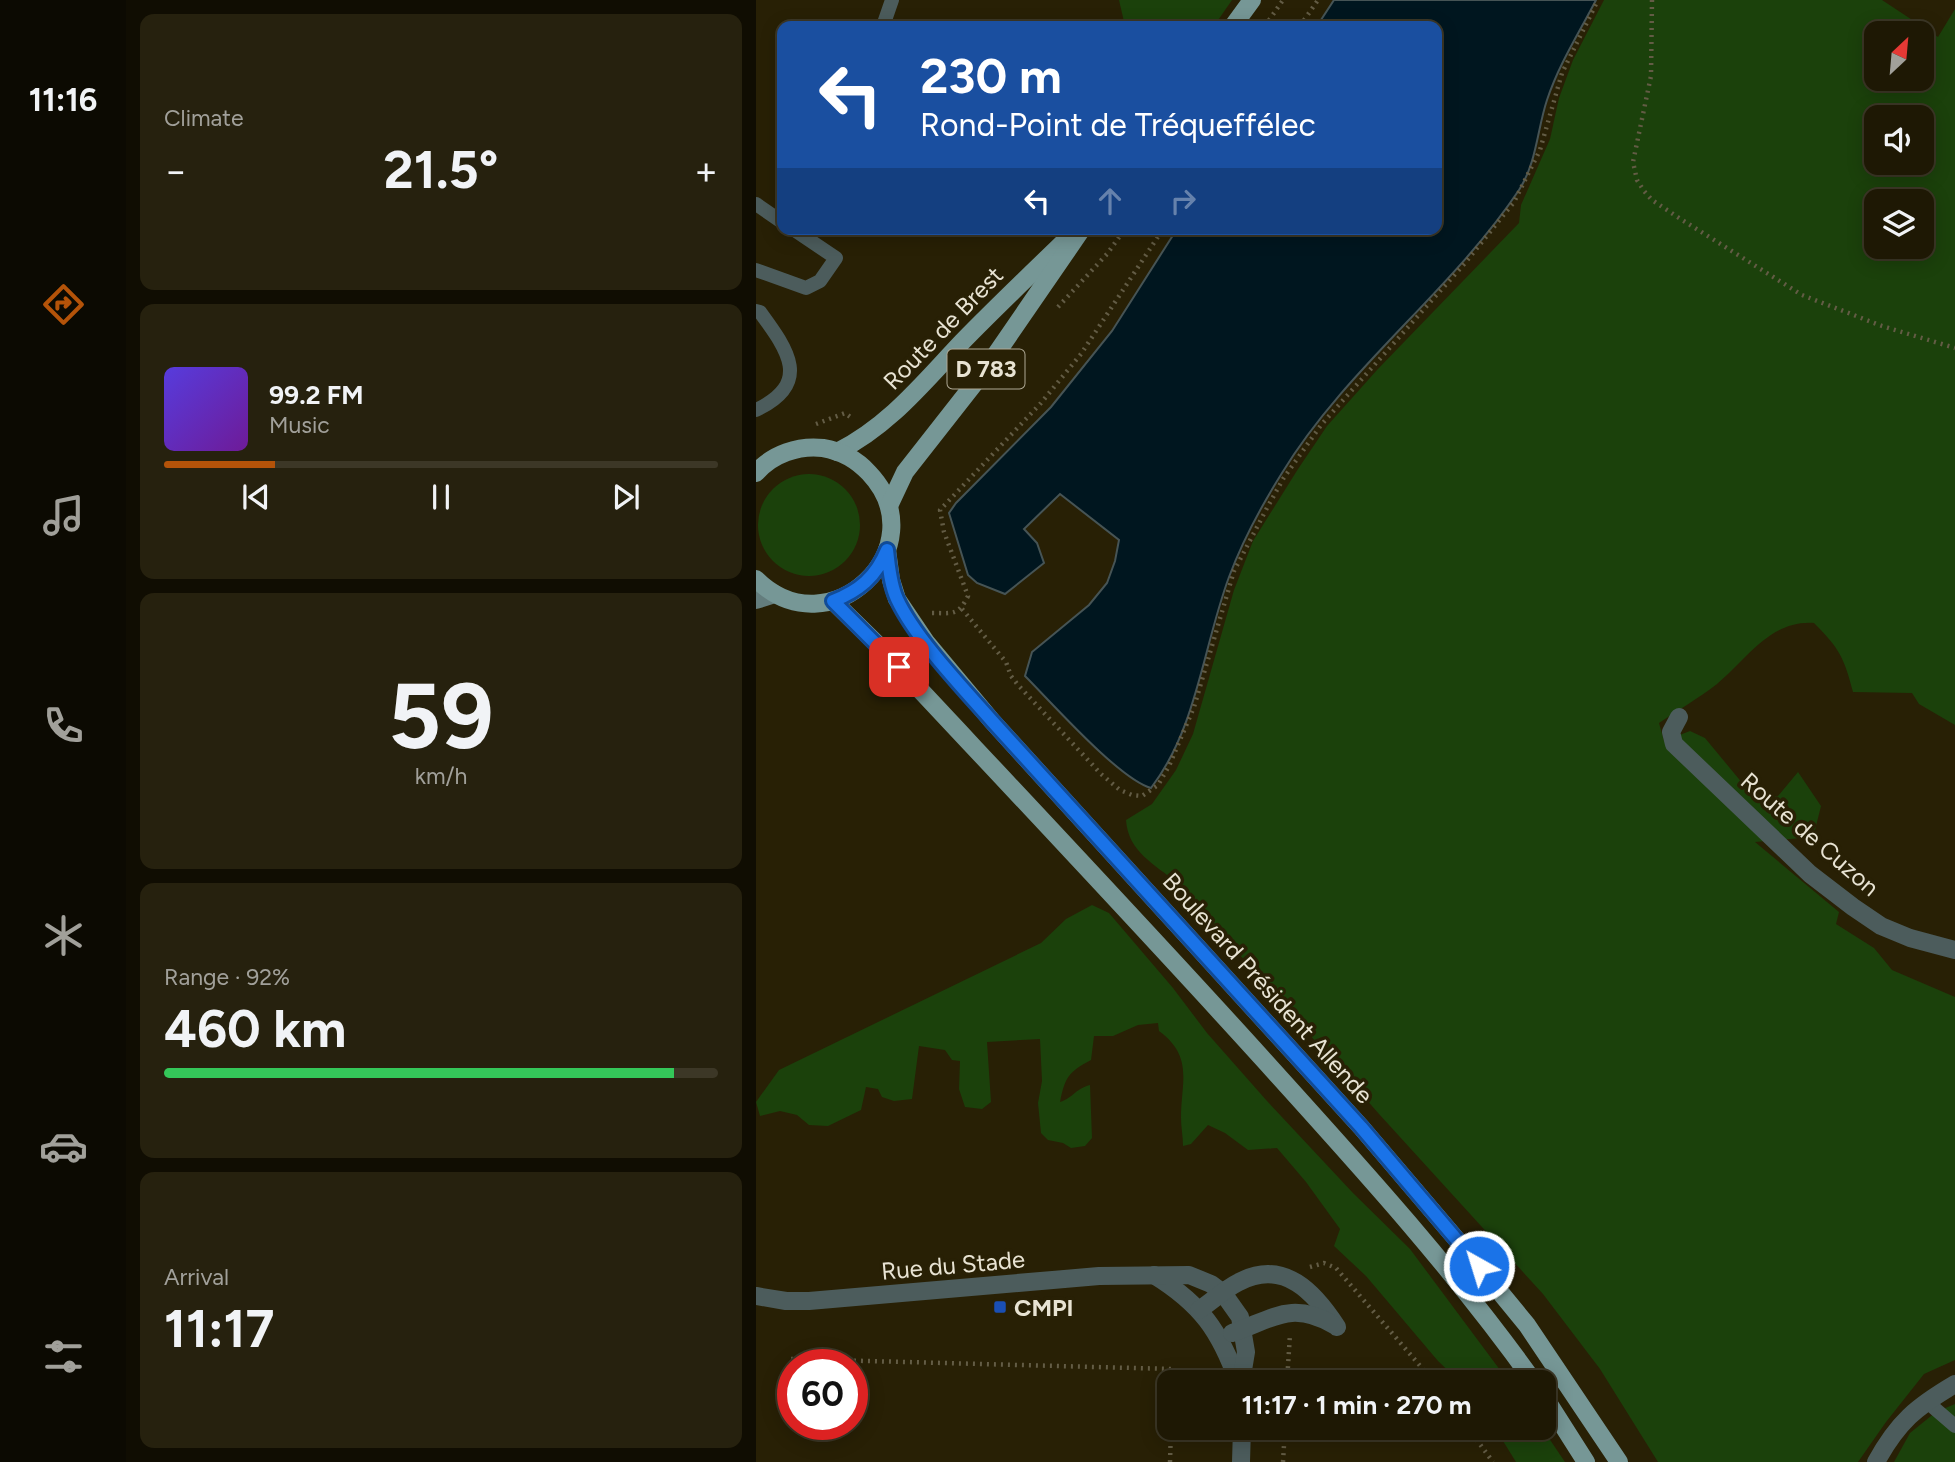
<!DOCTYPE html>
<meta charset="utf-8">
<style>
:root{--surface:#1e1804;--page:#26210e;--text:#f1f3f6;--muted:#a1a09a;--line:#3c3726;--accent:#b45309}
body{margin:0;font-family:Figtree,sans-serif;background:var(--page);color:var(--text);height:100vh;display:flex;flex-direction:column;font-size:26px;white-space:nowrap}
*{box-sizing:border-box;margin:0}
p{font-size:23px;color:var(--muted)}
.icon{flex:none;width:38px;height:38px;fill:none;stroke:currentColor;stroke-width:2;stroke-linecap:round;stroke-linejoin:round}
.map{position:relative;flex:1;overflow:hidden}
.details{display:flex;flex-direction:column;gap:14px;padding:14px;background:#100d02;width:630px}
.details>*{flex:none}
.guide{position:absolute;left:21px;top:21px;width:665px;height:214px;border-radius:14px;box-shadow:0 4px 18px #0003,0 0 0 2px var(--line);background:#1a4fa0;color:#fff;overflow:hidden}
.needle{width:46px;rotate:26deg}
.tools{position:absolute;left:1108px;top:21px;display:grid;gap:14px}
.tools a{display:grid;place-items:center;width:70px;height:70px;border-radius:14px;background:var(--surface);box-shadow:0 4px 18px #0003,0 0 0 2px var(--line);font-size:35px}
.speed{position:absolute;left:21px;top:1349px;display:flex;gap:14px;font-size:35px;font-weight:700;text-align:center}
.speed>*{display:grid;place-content:center;width:91px;height:91px;border-radius:50%;background:var(--surface);box-shadow:0 4px 18px #0003,0 0 0 2px var(--line);line-height:1}
.speed .limit{border:10px solid #d22;background:#fff;color:#111}
.pin{position:absolute;display:grid;place-items:center;width:60px;height:60px;color:#fff;margin:-30px;border-radius:14px;box-shadow:0 4px 10px #0006}
.me{position:absolute;width:77px;margin:-38px;rotate:321deg;stroke-linejoin:round;filter:drop-shadow(0 0 5px #0008)}
.turn{display:flex;align-items:center;gap:24px;height:147px;padding:0 28px;font-size:32px}
.turn .icon{width:91px;height:91px;stroke-width:2.5}
.turn b{display:block;font-size:49px;line-height:60px}
.lanes{display:flex;align-items:center;height:66px;padding:0 28px;background:#0003;justify-content:center;gap:35px;direction:ltr}
.lanes .off{opacity:.35}
.big{font-size:52px;font-weight:700;line-height:1.1}
.details .widget{flex:1;display:flex;flex-direction:column;justify-content:center;gap:10px;min-width:0;padding:0 24px;border-radius:14px;background:var(--page)}
.details .dial{align-items:center;gap:0}
.dial b{font-size:91px;line-height:1}
.song{display:flex;align-items:center;gap:21px}
.cover{width:84px;height:84px;border-radius:10px;background:linear-gradient(135deg,hsl(250 70% 55%),hsl(280 70% 35%))}
.played{height:7px;border-radius:4px;background:linear-gradient(90deg,var(--accent) 20%,var(--line) 20%)}
.keys{display:flex;justify-content:space-around;direction:ltr}
.heat{display:flex;justify-content:space-between;align-items:center;font-size:38px;direction:ltr}
.charge{height:10px;border-radius:5px;background:linear-gradient(90deg,#34c759 92%,var(--line) 0)}
.trip{position:absolute;left:401px;top:1370px;width:399px;height:70px;border-radius:14px;background:var(--surface);box-shadow:0 4px 18px #0003,0 0 0 2px var(--line);font-weight:700;line-height:70px;text-align:center}
main{display:flex;flex:1;min-height:0}
.dock{display:flex;flex-direction:column;width:126px;justify-content:space-around;align-items:center;background:#0c0a02;color:var(--muted)}
.dock .icon{width:49px;height:49px}
.dock .current{color:var(--accent)}
.dock b{font-size:32px;color:var(--text)}
.map>svg:first-child{display:block}
</style>
<main>
<nav class="dock">
<b>11:16</b>
<svg class="icon current" aria-label="directions" viewBox="0 0 24 24"><path d="M12 3l9 9-9 9-9-9zM9 14v-3h6M13 9l2 2-2 2"/></svg>
<svg class="icon" aria-label="music" viewBox="0 0 24 24"><path d="M9 18V5l10-2v13"/><circle cx="6" cy="18" r="3"/><circle cx="16" cy="16" r="3"/></svg>
<svg class="icon" aria-label="phone" viewBox="0 0 24 24"><path d="M5 4h4l2 5-3 2q2 4 5 5l2-3 5 2v4C11 20 4 13 5 4z"/></svg>
<svg class="icon" aria-label="climate" viewBox="0 0 24 24"><path d="M12 3v18M4 7l16 10M4 17L20 7"/></svg>
<svg class="icon" aria-label="car" viewBox="0 0 24 24"><path d="M5 17H2v-5l4-1 3-4h7l3 4 3 1v5h-3M9 17h6M6 11h13"/><circle cx="7" cy="17" r="2"/><circle cx="17" cy="17" r="2"/></svg>
<svg class="icon" aria-label="filters" viewBox="0 0 24 24"><path d="M4 7h16M4 17h16"/><circle cx="9" cy="7" r="2"/><circle cx="15" cy="17" r="2"/></svg>
</nav>
<section class="details">
<div class="widget"><p>Climate</p>
<div class="heat"><a>−</a><b class="big">21.5°</b><a>+</a></div>
</div>
<div class="widget">
<div class="song"><i class="cover"></i><div><b>99.2 FM</b><p>Music</p></div></div>
<div class="played"></div>
<div class="keys"><svg class="icon" aria-label="previous" viewBox="0 0 24 24"><path d="M18 5L8 12l10 7zM5 5v14"/></svg><svg class="icon" aria-label="pause" viewBox="0 0 24 24"><path d="M8 5v14M16 5v14"/></svg><svg class="icon" aria-label="next" viewBox="0 0 24 24"><path d="M6 5l10 7-10 7zM19 5v14"/></svg></div>
</div>
<div class="widget dial"><b>59</b><p>km/h</p></div>
<div class="widget"><p>Range · 92%</p><b class="big">460 km</b><div class="charge"></div></div>
<div class="widget"><p>Arrival</p><b class="big">11:17</b></div>
</section>
<div class="map">
<svg width="1199" height="1462" viewBox="0 0 1199 1462">
<rect width="100%" height="100%" fill="#282005"/>
<g fill="#1b410b" fill-rule="evenodd">
<path d="M 363,0 L 476,0 L 458,26 L 369,26 Z"/>
<path d="M 848,0 L 1126,0 L 1182,37 L 1199,9 L 1199,725 L 1163,704 L 1156,693 L 1097,692 C 1088,657 1083,648 1058,623 C 1014,620 991,659 961,684 C 943,698 922,710 903,723 L 908,741 L 934,731 L 949,738 L 997,796 L 1022,796 L 1042,772 L 1065,806 L 1059,830 L 1046,838 L 999,842 L 1083,912 L 1080,924 L 1118,948 L 1136,970 L 1199,997 L 1199,1360 L 1168,1374 L 1130,1422 L 1102,1462 L 902,1462 L 844,1369 L 787,1294 L 623,1114 L 421,883 C 399,864 372,852 370,820 L 396,804 L 420,770 L 437,734 L 478,590 L 497,541 L 542,469 L 571,426 L 621,370 L 763,223 L 765,205 L 794,139 L 803,98 L 817,60 ZM 1120,33 L 1166,33 L 1166,79 L 1120,79 ZM 1120,117 L 1166,117 L 1166,163 L 1120,163 ZM 1120,201 L 1166,201 L 1166,247 L 1120,247 Z"/>
<circle cx="53" cy="525" r="51"/>
<path d="M 336,905 L 353,913 L 417,988 L 451,1033 L 511,1101 L 597,1193 L 654,1249 L 753,1382 L 704,1382 L 682,1361 L 610,1276 L 578,1246 L 584,1229 L 550,1182 L 521,1148 L 492,1150 L 469,1133 L 452,1125 L 435,1144 L 427,1146 C 427,1137 425,1127 425,1118 C 425,1082 438,1057 403,1031 L 402,1023 L 382,1025 L 357,1036 L 338,1036 L 335,1060 C 312,1072 309,1078 304,1102 C 317,1098 319,1089 334,1085 L 336,1138 L 329,1146 L 315,1148 L 307,1143 L 292,1140 L 285,1133 L 282,1103 L 286,1081 L 284,1039 L 231,1042 L 235,1102 L 226,1109 L 209,1107 L 203,1089 L 204,1061 L 196,1060 L 189,1050 L 163,1046 L 156,1099 L 138,1101 L 126,1097 L 122,1089 L 110,1087 L 105,1110 L 72,1126 L 53,1125 L 41,1115 L 24,1111 L 4,1116 L 0,1102 L 23,1070 L 285,943 L 310,919 Z"/>
<path d="M 1199,1404 L 1199,1462 L 1138,1462 L 1154,1433 L 1180,1412 Z"/>
<path d="M 739,1428 L 786,1428 L 809,1462 L 760,1462 Z"/>
</g>
<path fill="#00161f" stroke="#465455" stroke-width="2" d="M 578,0 L 840,0 C 823,33 803,64 791,100 C 781,130 781,162 763,190 C 695,292 590,368 526,473 C 506,505 486,542 473,577 C 447,647 441,728 395,788 C 363,779 296,703 269,676 L 276,652 L 333,605 L 351,583 L 359,561 L 363,540 L 304,494 L 268,529 L 281,543 L 288,563 L 249,594 L 221,583 L 212,575 L 193,513 L 200,503 L 295,407 L 356,331 L 421,229 L 681,229 L 681,26 L 561,26 Z"/>
<g fill="none" stroke-linecap="round" stroke-linejoin="round">
<g stroke="#635c45" stroke-width="4.5" stroke-dasharray="2 5" stroke-linecap="butt">
<path d="M 896,0 L 895,76 L 877,162 L 881,180 L 888,191 L 896,200 L 923,218 L 1046,295 L 1126,326 L 1199,348"/>
<path d="M 509,26 L 527,0"/>
<path d="M 544,26 L 562,0"/>
<path d="M 302,307 L 351,254 L 369,229"/>
<path d="M 60,424 L 89,413 L 97,419"/>
<path d="M 206,609 L 250,662 L 255,676 L 262,685 L 345,774 L 364,790 L 376,795 L 386,796 L 402,785 L 413,766 L 438,707 L 478,571 L 511,508 L 527,479 L 565,425 L 709,263 L 758,202 L 784,150 L 806,73 L 842,0"/>
<path d="M 176,613 C 197,613 202,616 212,596 L 188,532 L 184,510 L 285,403 L 325,354 L 407,229"/>
<path d="M 554,1267 L 568,1263 L 580,1268 L 678,1382"/>
<path d="M 35,1359 L 416,1369 L 416,1382"/>
<path d="M 531,1382 L 534,1334"/>
<path d="M 712,1428 L 737,1462"/>
<path d="M 414,1462 L 415,1428"/>
<path d="M 527,1462 L 529,1428"/>
</g>
<g stroke="#4c5c5c" stroke-width="14">
<path d="M 127,26 L 136,0"/>
<path d="M 0,204 L 26,222"/>
<path d="M 0,270 L 50,288 L 64,281 L 80,258 L 37,229"/>
<path d="M 0,311 L 4,312 C 31,349 57,383 0,410"/>
<path d="M 1170,1401 L 1199,1426"/>
</g>
<g stroke="#4c5c5c" stroke-width="18">
<path d="M 923,717 L 915,732 L 918,744 L 1054,874 L 1097,907 L 1125,926 L 1154,938 L 1199,950"/>
<path d="M 398,1275 C 445,1304 464,1331 482,1382"/>
<path d="M 0,1296 L 30,1301 L 53,1301 L 343,1276 L 433,1275 L 455,1284 L 467,1293 L 484,1317 L 490,1352 L 485,1382"/>
<path d="M 443,1310 C 456,1301 469,1289 483,1282 C 528,1258 559,1293 581,1327"/>
<path d="M 476,1333 C 517,1319 535,1300 578,1325"/>
<path d="M 485,1462 L 486,1428"/>
<path d="M 1120,1462 C 1142,1422 1160,1407 1199,1384"/>
</g>
<path stroke="#647d7d" stroke-width="18" d="M 0,600 L 19,594"/>
<g stroke="#769796" stroke-width="18">
<path d="M 477,26 L 496,0"/>
<path d="M 81,452 C 133,426 167,383 206,342 C 241,306 278,271 314,236"/>
<path d="M 0,473 C 16,454 43,445 67,448 C 85,451 101,460 113,473 C 183,547 73,652 0,579"/>
<path d="M 133,506 L 149,472 L 229,370 L 326,229"/>
<path d="M 131,550 L 135,580 L 141,599 L 170,642 L 236,721 L 605,1127 L 707,1247 L 771,1325 L 863,1462"/>
<path d="M 77,601 L 124,647 C 252,784 381,920 506,1058 C 601,1163 696,1267 778,1382"/>
<path d="M 788,1396 L 830,1462"/>
</g>
</g>
<g fill="none" stroke-linecap="round" stroke-linejoin="round">
<g stroke="#114b97" stroke-width="18">
<path id="route" d="M 143,667 L 77,601 C 103,591 120,577 131,550 C 133,566 134,584 141,599 C 159,638 207,688 236,721 L 605,1127 L 723,1266"/>
</g>
<use href="#route" stroke="#1a73e8" stroke-width="12"/>
</g>
<rect fill="#1a4fb4" stroke="#282005" stroke-width="2.5" x="237" y="1300" width="14" height="14" rx="3.5"/>
<g text-anchor="middle" dominant-baseline="central" stroke-width="7" stroke-linejoin="round" paint-order="stroke">
<rect fill="#282005" stroke="#aea895" stroke-width="2" x="191.5" y="349.5" width="77" height="39" rx="5"/>
<g font-size="23" font-weight="bold" fill="#e8e3d3">
<text x="230" y="369">D 783</text>
</g>
<g font-size="24" fill="#e8e3d3" stroke="#282005">
<text transform="translate(187 328) rotate(-46)">Route de Brest</text>
<text transform="translate(1054 834) rotate(41)">Route de Cuzon</text>
<text transform="translate(512 988) rotate(48)">Boulevard Président Allende</text>
<text transform="translate(197 1265) rotate(-5)">Rue du Stade</text>
</g>
<g font-size="24" font-weight="bold" fill="#e8e3d3" stroke="#282005" text-anchor="start">
<text x="258" y="1307">CMPI</text>
</g>
</g>
</svg>
<div class="tools">
<a><svg class="needle" viewBox="-14 -14 28 28"><path d="M0-13l5 13h-10z" fill="#e53935"/><path d="M0 13l5-13h-10z" fill="#a1a09a"/></svg></a>
<a><svg class="icon" aria-label="sound" viewBox="0 0 24 24"><path d="M4 9h4l5-4v14l-5-4H4zM17 9q2 3 0 6"/></svg></a>
<a><svg class="icon" aria-label="layers" viewBox="0 0 24 24"><path d="M12 4l9 5-9 5-9-5zM3 14l9 5 9-5"/></svg></a>
</div>
<div class="speed"><div class="limit">60</div></div>
<div class="pin" style="left:143px;top:667px;background:#d93025"><svg class="icon" aria-label="arrive" viewBox="0 0 24 24"><path d="M6 21V4h12l-3 4 3 4H6"/></svg></div>
<svg class="me" style="left:723px;top:1266px" viewBox="-20 -20 40 40"><circle r="17" fill="#1a73e8" stroke="#fff" stroke-width="3"/><path d="M0-11L8 9 0 5-8 9z" fill="#fff"/></svg>
<div class="trip">11:17 · 1 min · 270 m</div>
<div class="guide">
<div class="turn"><svg class="icon" aria-label="left" viewBox="0 0 24 24"><path d="M17 20v-9H6M10 6l-5 5 5 5"/></svg><div><b>230 m</b>Rond-Point de Tréqueffélec</div></div>
<div class="lanes"><svg class="icon" aria-label="left" viewBox="0 0 24 24"><path d="M17 20v-9H6M10 6l-5 5 5 5"/></svg><svg class="icon off" aria-label="ahead" viewBox="0 0 24 24"><path d="M12 20V5M6 11l6-6 6 6"/></svg><svg class="icon off" aria-label="right" viewBox="0 0 24 24"><path d="M7 20v-9h11M14 6l5 5-5 5"/></svg></div>
</div>
</div>
</main>
